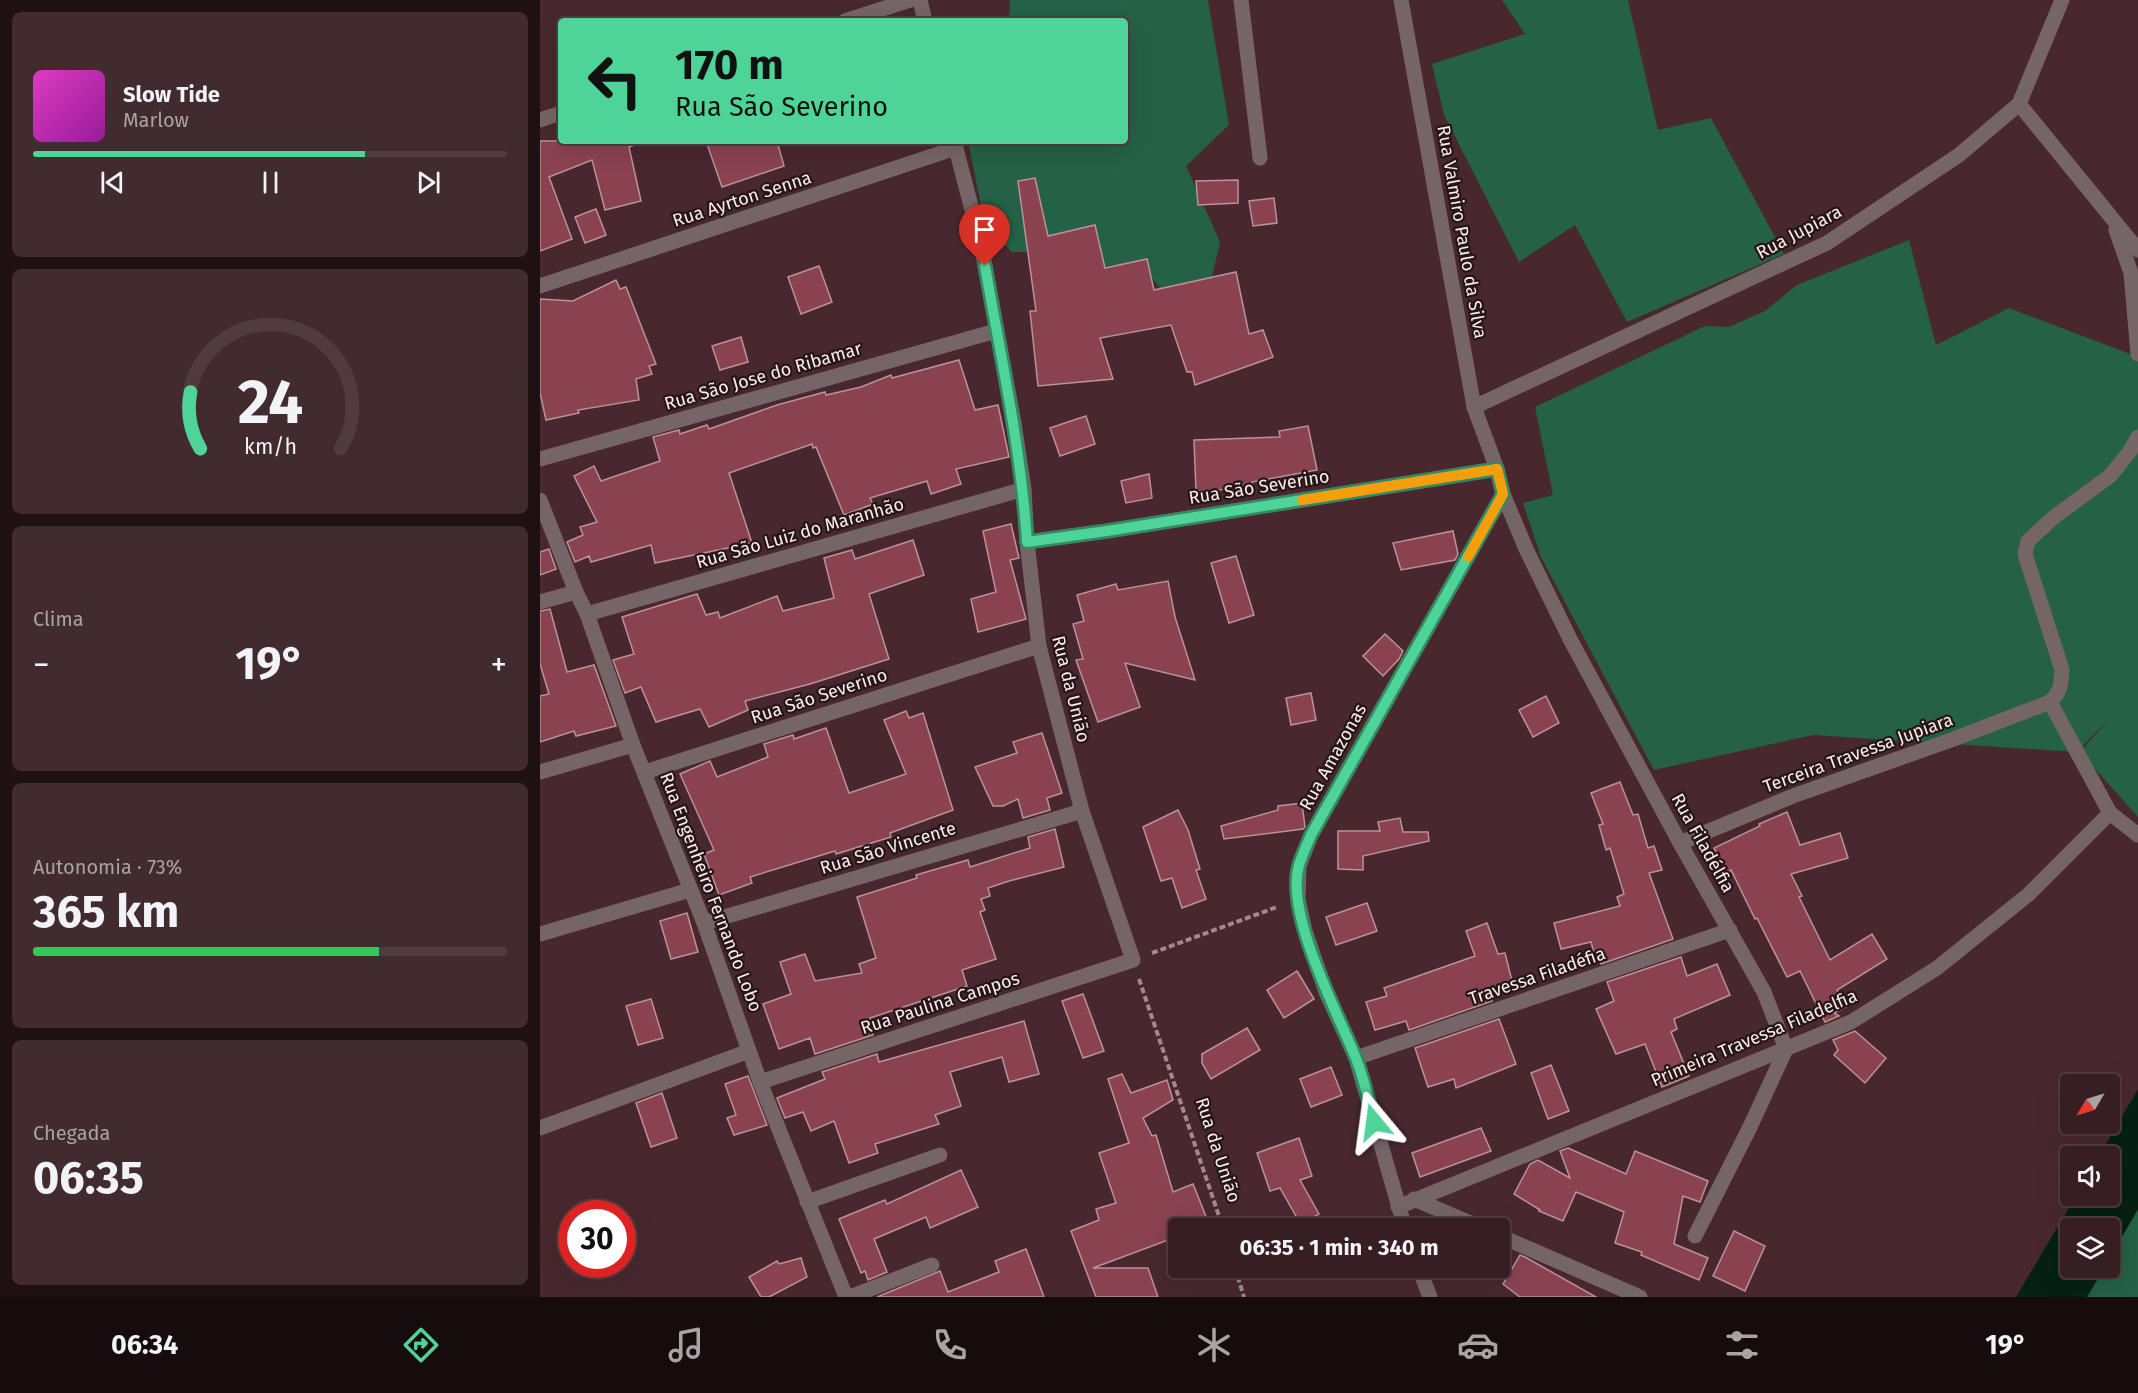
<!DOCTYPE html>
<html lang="pt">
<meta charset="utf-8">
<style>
:root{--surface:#361e22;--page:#412b2f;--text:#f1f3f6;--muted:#aaa2a5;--line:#503c40;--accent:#4ed399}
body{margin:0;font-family:"Fira Sans",sans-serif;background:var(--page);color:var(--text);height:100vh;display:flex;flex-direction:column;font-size:22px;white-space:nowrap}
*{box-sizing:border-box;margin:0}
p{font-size:20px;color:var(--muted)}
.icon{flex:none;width:33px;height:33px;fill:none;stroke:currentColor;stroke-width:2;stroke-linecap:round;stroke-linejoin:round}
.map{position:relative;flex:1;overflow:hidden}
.drawer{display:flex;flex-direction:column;gap:12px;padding:12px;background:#1e1013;width:540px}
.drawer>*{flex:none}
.hud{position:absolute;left:18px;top:18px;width:570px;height:126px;border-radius:6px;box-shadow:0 6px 24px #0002,0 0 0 2px var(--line);background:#4ed399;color:#111;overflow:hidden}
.needle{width:39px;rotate:232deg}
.buttons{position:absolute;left:1520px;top:1074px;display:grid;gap:12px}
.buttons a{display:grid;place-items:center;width:60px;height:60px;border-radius:6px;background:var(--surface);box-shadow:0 6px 24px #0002,0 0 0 2px var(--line);font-size:30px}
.speed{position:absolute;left:18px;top:1200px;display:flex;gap:12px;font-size:30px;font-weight:700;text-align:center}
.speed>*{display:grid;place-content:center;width:78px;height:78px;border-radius:50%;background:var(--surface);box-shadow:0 6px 24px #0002,0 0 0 2px var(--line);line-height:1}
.speed .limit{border:9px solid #d22;background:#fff;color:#111}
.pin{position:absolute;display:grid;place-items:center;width:51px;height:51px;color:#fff;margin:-62px -26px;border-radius:50% 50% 50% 0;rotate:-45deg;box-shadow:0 0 6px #0007}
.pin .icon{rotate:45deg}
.me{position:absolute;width:66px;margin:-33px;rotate:344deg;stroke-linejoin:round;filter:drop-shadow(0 0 4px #0008)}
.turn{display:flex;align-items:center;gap:21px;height:126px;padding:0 18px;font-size:27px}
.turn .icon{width:78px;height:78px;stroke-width:2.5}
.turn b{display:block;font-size:42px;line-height:51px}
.big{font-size:45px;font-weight:700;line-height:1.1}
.drawer .widget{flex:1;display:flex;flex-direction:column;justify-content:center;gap:9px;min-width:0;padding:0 21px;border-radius:9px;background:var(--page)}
.drawer .dial{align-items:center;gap:0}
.dial svg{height:156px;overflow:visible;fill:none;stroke:var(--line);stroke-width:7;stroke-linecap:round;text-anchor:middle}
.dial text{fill:var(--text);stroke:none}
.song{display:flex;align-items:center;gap:18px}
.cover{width:72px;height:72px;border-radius:9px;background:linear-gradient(135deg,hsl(310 70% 55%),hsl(300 70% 35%))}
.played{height:6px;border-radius:3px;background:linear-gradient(90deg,var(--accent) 70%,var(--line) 70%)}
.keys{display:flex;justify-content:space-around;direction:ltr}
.heat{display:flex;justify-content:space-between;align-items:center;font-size:33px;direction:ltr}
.charge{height:9px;border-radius:4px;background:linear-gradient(90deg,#34c759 73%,var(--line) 0)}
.trip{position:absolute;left:628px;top:1218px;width:342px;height:60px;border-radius:6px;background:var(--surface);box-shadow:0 6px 24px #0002,0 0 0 2px var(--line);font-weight:700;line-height:60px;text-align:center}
.dock{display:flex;height:96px;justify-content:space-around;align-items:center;background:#160c0e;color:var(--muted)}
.dock .icon{width:42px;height:42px}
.dock .active{color:var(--accent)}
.dock b{font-size:27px;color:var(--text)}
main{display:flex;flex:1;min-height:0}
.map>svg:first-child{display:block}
</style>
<main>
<section class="drawer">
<div class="widget">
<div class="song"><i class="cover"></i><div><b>Slow Tide</b><p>Marlow</p></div></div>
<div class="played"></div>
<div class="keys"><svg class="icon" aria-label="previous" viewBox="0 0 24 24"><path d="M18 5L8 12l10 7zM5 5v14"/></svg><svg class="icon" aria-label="pause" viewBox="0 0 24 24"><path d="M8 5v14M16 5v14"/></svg><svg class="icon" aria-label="next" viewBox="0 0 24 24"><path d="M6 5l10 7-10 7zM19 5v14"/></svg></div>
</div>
<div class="widget dial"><svg viewBox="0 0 100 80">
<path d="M14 69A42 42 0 1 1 86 69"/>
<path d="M14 69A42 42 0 0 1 9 40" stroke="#4ed399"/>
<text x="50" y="56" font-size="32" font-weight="700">24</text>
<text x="50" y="72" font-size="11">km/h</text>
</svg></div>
<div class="widget"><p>Clima</p>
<div class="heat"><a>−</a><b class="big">19°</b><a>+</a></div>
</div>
<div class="widget"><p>Autonomia · 73%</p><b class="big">365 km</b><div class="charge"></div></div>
<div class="widget"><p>Chegada</p><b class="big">06:35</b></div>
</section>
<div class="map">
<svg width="1598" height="1297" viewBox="0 0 1598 1297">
<rect width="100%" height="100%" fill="#48282e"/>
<g fill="#246146">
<path d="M 470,0 L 668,0 L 689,125 L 646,166 L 680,242 L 672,277 L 620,288 L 598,261 L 535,272 L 528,252 L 472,252 L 445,225 L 428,141 L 585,141 L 585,21 L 469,21 Z"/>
<path d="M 962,0 L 1088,0 L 1118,130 L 1171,118 L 1244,254 L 1087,322 L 1035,225 L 979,262 L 904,115 L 892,64 L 985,34 Z"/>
<path d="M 1369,240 L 1396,345 L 1469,308 L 1598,357 L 1598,817 L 1540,752 L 1572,716 L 1537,752 L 1273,735 L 1114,770 L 1001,557 L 983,503 L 1013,495 L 995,407 L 1165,326 L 1189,327 L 1225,311 L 1257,285 Z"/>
<path d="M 1598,1209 L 1598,1297 L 1547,1297 L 1564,1268 L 1569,1268 L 1569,1259 Z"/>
</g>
<path fill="#062014" d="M 1598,1089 L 1598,1209 L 1569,1259 L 1569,1228 L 1530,1228 L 1530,1268 L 1564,1268 L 1547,1297 L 1476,1297 L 1536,1196 L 1569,1196 L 1569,1156 L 1559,1156 Z"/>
<g fill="#8a4251" stroke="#ba9298" stroke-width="1.5">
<path d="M 0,141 L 97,141 L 98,144 L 89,147 L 101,201 L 65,210 L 52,160 L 9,177 L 32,239 L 0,251 Z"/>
<path d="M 166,141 L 237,141 L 244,166 L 182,187 Z"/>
<path d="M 495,178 L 508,236 L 555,225 L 565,268 L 607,259 L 614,290 L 696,272 L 709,334 L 723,330 L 733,357 L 655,385 L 652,372 L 647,372 L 631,325 L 560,338 L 573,379 L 498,386 L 490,311 L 496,311 L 478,181 Z"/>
<path d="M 698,180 L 698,203 L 658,205 L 656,181 Z"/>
<path d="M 734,198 L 737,223 L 713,226 L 709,201 Z"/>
<path d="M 56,209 L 66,235 L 45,243 L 35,217 Z"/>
<path d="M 279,266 L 292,302 L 261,314 L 248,277 Z"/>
<path d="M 76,280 L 80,289 L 86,287 L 116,364 L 109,366 L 112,374 L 96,379 L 99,400 L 38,410 L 39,413 L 6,420 L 0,393 L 0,299 L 33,301 Z"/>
<path d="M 201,337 L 208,362 L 180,370 L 172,346 Z"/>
<path d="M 419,360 L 435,410 L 458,405 L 469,457 L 416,469 L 421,484 L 391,494 L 387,481 L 330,498 L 333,504 L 304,515 L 276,447 L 273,448 L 272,444 L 189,473 L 212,543 L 115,563 L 111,545 L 51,562 L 49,556 L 35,562 L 27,542 L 43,535 L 40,527 L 57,522 L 34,476 L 54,466 L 61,481 L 120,461 L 113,437 L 139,430 L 140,434 L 167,425 L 169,429 L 237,405 L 285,392 L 286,395 L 321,387 L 351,375 L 352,378 Z"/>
<path d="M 546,416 L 555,444 L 520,456 L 510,428 Z"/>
<path d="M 768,426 L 777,470 L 712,482 L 712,488 L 656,491 L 654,440 L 740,437 L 739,431 Z"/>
<path d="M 609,474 L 612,498 L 586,503 L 581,481 Z"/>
<path d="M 471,524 L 479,558 L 470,560 L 486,619 L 438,632 L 431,599 L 456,592 L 443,531 Z"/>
<path d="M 913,531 L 918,554 L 915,560 L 861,570 L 853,543 Z"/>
<path d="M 373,540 L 384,575 L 329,594 L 349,659 L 270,684 L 205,701 L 208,710 L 169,727 L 160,709 L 116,722 L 101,687 L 85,693 L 73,660 L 94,654 L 82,617 L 157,594 L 166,615 L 178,612 L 180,618 L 237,596 L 243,611 L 294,598 L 284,558 L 312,550 L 315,559 Z"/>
<path d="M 9,549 L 16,569 L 0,575 L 0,552 Z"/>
<path d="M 696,556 L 714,615 L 689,623 L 671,563 Z"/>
<path d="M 628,581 L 635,617 L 655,680 L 585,663 L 600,707 L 558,722 L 536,660 L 543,659 L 533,624 L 544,621 L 537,595 L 576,584 L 578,590 Z"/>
<path d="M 10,609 L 27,672 L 54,665 L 76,726 L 36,736 L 34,731 L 0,742 L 0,696 L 9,694 L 0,664 L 0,611 Z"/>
<path d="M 845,634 L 863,651 L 859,659 L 843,676 L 823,656 Z"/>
<path d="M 771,693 L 776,720 L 751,725 L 746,698 Z"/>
<path d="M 1006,696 L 1019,723 L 993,737 L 979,710 Z"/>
<path d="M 366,711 L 369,718 L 383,713 L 413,810 L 350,833 L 351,837 L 296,854 L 295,851 L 210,877 L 212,883 L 179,895 L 164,854 L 174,850 L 140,774 L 170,761 L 177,777 L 228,757 L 224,744 L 253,735 L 254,739 L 286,728 L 309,793 L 366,774 L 344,720 Z"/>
<path d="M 502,733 L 522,793 L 507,798 L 510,810 L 483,818 L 478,799 L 463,806 L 453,806 L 435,767 L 477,753 L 473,742 Z"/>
<path d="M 1080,782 L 1093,815 L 1098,814 L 1108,848 L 1114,846 L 1122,870 L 1109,873 L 1133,939 L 1061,964 L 1059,960 L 1056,960 L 1051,942 L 1021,949 L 1014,923 L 1080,906 L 1077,897 L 1084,894 L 1070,848 L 1066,850 L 1059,825 L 1063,824 L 1051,793 Z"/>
<path d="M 762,803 L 765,827 L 763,829 L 684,839 L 681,826 L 738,810 L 738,806 Z"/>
<path d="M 638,810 L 648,830 L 660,869 L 656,870 L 666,899 L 642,908 L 632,878 L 621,881 L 603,827 Z"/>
<path d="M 1247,812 L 1260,845 L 1300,833 L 1308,858 L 1251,874 L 1262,896 L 1259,897 L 1290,960 L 1332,934 L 1347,959 L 1297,990 L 1306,1007 L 1294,1013 L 1299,1016 L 1285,1022 L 1260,971 L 1247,977 L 1217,918 L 1215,919 L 1191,870 L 1187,873 L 1174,848 L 1220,826 L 1219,824 Z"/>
<path d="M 860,818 L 863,832 L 888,832 L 889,841 L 823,856 L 823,870 L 798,869 L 798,831 L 840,831 L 838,822 Z"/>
<path d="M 515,829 L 524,867 L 469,881 L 448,888 L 450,896 L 441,899 L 445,910 L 440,912 L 456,959 L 422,970 L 427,986 L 330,1018 L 333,1035 L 275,1054 L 270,1038 L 239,1049 L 223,1004 L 251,994 L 240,962 L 265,954 L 275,981 L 322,973 L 319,964 L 336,958 L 317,897 L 377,878 L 376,875 L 400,868 L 428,860 L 430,867 L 490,848 L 488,837 Z"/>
<path d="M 827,903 L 837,931 L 796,945 L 786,917 Z"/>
<path d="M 147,913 L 158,952 L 131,959 L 120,921 Z"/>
<path d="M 947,923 L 958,954 L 965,953 L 973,985 L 948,990 L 952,1001 L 869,1030 L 866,1021 L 835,1030 L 826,1002 L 847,996 L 844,988 L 935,956 L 926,931 Z"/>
<path d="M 1141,957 L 1147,976 L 1177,964 L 1190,995 L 1134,1019 L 1137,1029 L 1131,1032 L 1149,1076 L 1122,1087 L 1105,1044 L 1076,1054 L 1056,1009 L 1074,1001 L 1067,982 Z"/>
<path d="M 757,971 L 774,999 L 744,1018 L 727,990 Z"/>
<path d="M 543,994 L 564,1051 L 543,1058 L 522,1001 Z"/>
<path d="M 111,999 L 123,1038 L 98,1045 L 86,1006 Z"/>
<path d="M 959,1019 L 976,1064 L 916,1088 L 914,1079 L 888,1087 L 875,1048 Z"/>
<path d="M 484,1021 L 499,1074 L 469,1082 L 462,1057 L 410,1072 L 421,1106 L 395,1115 L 399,1124 L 335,1144 L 338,1153 L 309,1163 L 294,1121 L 271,1131 L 263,1112 L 245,1118 L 237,1098 L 285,1079 L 282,1072 L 337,1054 L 339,1062 Z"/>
<path d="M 707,1028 L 720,1050 L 671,1079 L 662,1063 L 662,1054 Z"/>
<path d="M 1315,1031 L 1346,1058 L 1325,1083 L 1294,1055 L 1298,1050 L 1293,1040 Z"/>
<path d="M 1011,1065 L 1029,1111 L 1008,1119 L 991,1073 Z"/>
<path d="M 791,1067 L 802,1095 L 771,1107 L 760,1079 Z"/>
<path d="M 582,1074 L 591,1093 L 627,1080 L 633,1100 L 603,1118 L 612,1136 L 616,1135 L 633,1192 L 653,1184 L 669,1224 L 658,1228 L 639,1228 L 639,1236 L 553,1268 L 608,1268 L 618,1297 L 556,1297 L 531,1231 L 559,1220 L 556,1209 L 576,1203 L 559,1153 L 589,1143 L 568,1079 Z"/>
<path d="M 208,1076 L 227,1125 L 194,1135 L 187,1118 L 196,1115 L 185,1084 Z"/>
<path d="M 122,1093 L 137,1138 L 111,1147 L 96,1103 Z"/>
<path d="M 941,1128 L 951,1151 L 880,1177 L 872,1153 Z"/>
<path d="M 759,1138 L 772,1176 L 760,1180 L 779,1214 L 761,1225 L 740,1188 L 730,1191 L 717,1153 Z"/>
<path d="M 1028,1148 L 1086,1174 L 1095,1151 L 1168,1181 L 1160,1202 L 1143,1196 L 1134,1244 L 1168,1258 L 1159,1280 L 1101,1255 L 1102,1252 L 1075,1243 L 1084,1212 L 1036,1192 L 1023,1221 L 999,1211 L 1000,1210 L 974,1194 L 990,1164 L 998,1160 L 1030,1178 L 1020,1151 Z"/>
<path d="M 421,1170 L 438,1207 L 390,1228 L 386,1217 L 334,1239 L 347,1272 L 328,1280 L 325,1271 L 321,1273 L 299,1219 L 345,1200 L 347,1204 Z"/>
<path d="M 1194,1231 L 1225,1246 L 1205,1291 L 1173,1276 Z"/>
<path d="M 486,1249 L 504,1297 L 337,1297 L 400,1271 L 408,1292 L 459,1272 L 455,1261 Z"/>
<path d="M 980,1255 L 985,1257 L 1056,1297 L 980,1297 L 963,1284 Z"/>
<path d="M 261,1258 L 267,1277 L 229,1297 L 221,1297 L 209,1277 L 237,1261 L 239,1264 Z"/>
</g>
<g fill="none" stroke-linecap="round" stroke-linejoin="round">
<g stroke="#a2898d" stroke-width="4" stroke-dasharray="6 3" stroke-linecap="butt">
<path d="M 612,953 L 737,907"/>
<path d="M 599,979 L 683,1228"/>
<path d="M 695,1268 L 704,1297"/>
</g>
<g stroke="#766567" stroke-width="15">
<path d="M 380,0 L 385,21"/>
<path d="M 701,0 L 720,158"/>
<path d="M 861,0 L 934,407 L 957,469 L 963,494 L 986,549 L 1030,639 L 1140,843 L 1224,992 L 1246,1049 L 1210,1127 L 1155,1236"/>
<path d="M 305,21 L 370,0"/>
<path d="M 1479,104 L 1598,250"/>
<path d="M 0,120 L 21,113"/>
<path d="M 1576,230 L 1591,273 L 1598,354"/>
<path d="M 0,286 L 416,148"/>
<path d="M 934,407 L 1287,243 L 1419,155 L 1479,104 L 1522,0"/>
<path d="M 0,459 L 456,331"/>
<path d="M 0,500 L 36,592 L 47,614 L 93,745 L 164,923 L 220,1082 L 306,1297"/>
<path d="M 487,542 L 567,531 L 957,469"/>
<path d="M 0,602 L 36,592"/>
<path d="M 47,614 L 484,489"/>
<path d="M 1510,702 L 1570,813 L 1598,835"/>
<path d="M 0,772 L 93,745"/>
<path d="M 105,772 L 499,646"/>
<path d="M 1140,843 L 1253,796 L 1411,740 L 1510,702 C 1521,692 1521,684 1522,670 L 1485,554 L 1488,541 L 1514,517 L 1570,476 L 1590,451 L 1598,437"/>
<path d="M 164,923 L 542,811"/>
<path d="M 0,934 L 150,890"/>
<path d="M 816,1058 L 1190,930"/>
<path d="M 220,1082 L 593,960 L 542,811 L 499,646 L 487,542 L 484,489 L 474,423 L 441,244 L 414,141"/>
<path d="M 0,1128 L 209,1051"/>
<path d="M 874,1199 L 942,1228"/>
<path d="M 267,1202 L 400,1155"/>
<path d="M 858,1207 L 1311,1022 L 1397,968 L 1489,894 L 1570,813"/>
<path d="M 865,1228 L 816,1058 L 786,992 L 765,931 L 758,899 L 759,866 L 771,835 L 963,494"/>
<path d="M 960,1236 L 1100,1297"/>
<path d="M 879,1268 L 890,1297"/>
<path d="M 310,1297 L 392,1265"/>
</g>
</g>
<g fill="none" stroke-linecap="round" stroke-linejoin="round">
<g stroke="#338963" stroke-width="15">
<path id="route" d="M 445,266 C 461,358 481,448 487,542 L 567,531 L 957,469 L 963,494 L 771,835 C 767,845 762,855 759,865 C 745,914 796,1009 815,1056 C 824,1077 828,1100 834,1122"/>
</g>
<use href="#route" stroke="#4ed399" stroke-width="10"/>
<path stroke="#f59e0b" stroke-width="10" d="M 762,500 L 957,469 L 963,494 L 928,557"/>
</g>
<g text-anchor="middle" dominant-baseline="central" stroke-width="4.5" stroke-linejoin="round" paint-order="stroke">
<g font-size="18" fill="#fdebed" stroke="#251618">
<text transform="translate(202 199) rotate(-18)">Rua Ayrton Senna</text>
<text transform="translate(922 232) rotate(80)">Rua Valmiro Paulo da Silva</text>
<text transform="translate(1259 232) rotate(-28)">Rua Jupiara</text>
<text transform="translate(223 376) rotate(-16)">Rua São Jose do Ribamar</text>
<text transform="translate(719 487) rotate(-9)">Rua São Severino</text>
<text transform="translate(260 533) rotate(-16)">Rua São Luiz do Maranhão</text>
<text transform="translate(531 689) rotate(76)">Rua da União</text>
<text transform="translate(279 696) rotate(-18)">Rua São Severino</text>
<text transform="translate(1318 753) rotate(-20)">Terceira Travessa Jupiara</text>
<text transform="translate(793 757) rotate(-61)">Rua Amazonas</text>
<text transform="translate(1163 843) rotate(61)">Rua Filadélfia</text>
<text transform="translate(348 848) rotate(-17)">Rua São Vincente</text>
<text transform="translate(171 892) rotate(69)">Rua Engenheiro Fernando Lobo</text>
<text transform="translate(997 976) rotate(-19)">Travessa Filadéfia</text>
<text transform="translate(400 1003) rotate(-18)">Rua Paulina Campos</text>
<text transform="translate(1214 1038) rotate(-23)">Primeira Travessa Filadelfia</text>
<text transform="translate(678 1150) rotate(72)">Rua da União</text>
</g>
</g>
</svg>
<div class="buttons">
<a><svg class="needle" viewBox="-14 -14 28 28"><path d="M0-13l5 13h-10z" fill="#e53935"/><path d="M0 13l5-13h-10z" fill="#aaa2a5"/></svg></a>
<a><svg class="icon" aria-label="sound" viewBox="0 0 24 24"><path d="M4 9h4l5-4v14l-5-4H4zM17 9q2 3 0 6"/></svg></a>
<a><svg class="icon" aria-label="layers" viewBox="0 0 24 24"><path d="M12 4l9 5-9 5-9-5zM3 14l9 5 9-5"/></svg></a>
</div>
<div class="speed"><div class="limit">30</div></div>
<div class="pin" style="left:445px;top:266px;background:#d93025"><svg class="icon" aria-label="arrive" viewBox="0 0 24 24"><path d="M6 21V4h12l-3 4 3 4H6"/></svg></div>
<svg class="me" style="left:834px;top:1122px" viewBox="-20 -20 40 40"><path d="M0-17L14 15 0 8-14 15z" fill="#4ed399" stroke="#fff" stroke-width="4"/></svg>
<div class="trip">06:35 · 1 min · 340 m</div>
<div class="hud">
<div class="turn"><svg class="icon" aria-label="left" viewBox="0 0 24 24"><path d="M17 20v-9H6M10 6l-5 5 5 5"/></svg><div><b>170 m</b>Rua São Severino</div></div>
</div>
</div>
</main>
<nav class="dock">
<b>06:34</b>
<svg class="icon active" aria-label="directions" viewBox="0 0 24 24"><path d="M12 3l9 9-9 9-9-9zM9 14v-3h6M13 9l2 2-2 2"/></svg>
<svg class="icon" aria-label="music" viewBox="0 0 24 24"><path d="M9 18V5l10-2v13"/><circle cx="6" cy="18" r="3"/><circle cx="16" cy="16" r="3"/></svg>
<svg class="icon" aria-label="phone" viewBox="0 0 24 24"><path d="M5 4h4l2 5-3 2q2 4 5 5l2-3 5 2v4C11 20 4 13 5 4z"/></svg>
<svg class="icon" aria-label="climate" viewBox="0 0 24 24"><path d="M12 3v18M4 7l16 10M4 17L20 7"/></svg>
<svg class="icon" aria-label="car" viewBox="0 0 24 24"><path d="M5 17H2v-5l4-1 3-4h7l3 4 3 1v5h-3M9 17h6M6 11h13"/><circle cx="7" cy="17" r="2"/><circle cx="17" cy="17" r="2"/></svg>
<svg class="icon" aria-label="filters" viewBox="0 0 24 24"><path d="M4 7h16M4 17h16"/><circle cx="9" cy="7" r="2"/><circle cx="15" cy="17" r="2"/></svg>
<b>19°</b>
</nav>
